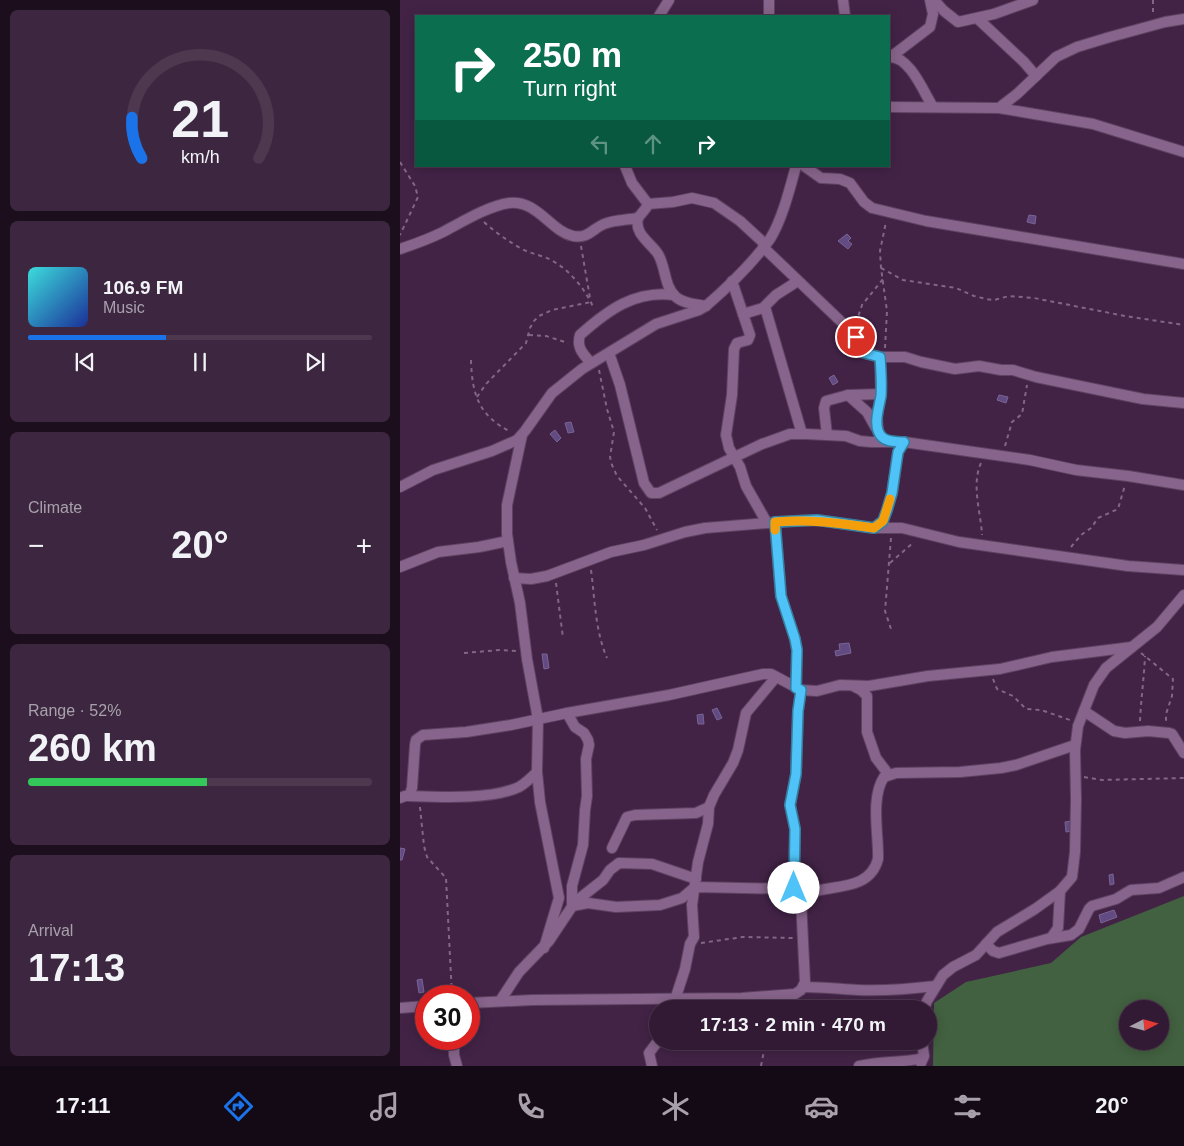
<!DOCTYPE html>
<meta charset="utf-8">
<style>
:root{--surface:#321a34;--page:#3d2740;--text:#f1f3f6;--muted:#a8a1ac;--line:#4d384f;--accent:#1a73e8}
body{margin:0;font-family:Arial,sans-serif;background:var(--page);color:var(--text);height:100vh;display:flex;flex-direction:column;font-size:19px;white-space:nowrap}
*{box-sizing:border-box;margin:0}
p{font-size:16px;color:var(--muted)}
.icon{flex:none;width:28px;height:28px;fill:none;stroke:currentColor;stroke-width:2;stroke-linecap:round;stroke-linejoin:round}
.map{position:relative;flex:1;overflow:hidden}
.panel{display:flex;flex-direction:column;gap:10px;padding:10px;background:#1c0e1d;width:400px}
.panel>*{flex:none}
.hud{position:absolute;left:15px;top:15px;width:475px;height:152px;border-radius:0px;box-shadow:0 2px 12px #0003,0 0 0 1px var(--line);background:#0b6e4f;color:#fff;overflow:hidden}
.needle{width:32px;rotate:84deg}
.fabs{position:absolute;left:719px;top:1000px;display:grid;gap:10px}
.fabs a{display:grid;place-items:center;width:50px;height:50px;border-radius:50%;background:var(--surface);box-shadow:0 2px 12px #0003,0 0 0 1px var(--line);font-size:25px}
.speed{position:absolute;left:15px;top:985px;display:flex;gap:10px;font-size:25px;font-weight:700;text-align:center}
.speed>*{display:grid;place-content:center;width:65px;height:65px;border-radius:50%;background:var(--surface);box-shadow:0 2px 12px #0003,0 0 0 1px var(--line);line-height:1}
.speed .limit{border:8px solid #d22;background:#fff;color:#111}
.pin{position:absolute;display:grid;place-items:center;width:42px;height:42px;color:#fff;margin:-21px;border:2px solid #fff;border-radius:50%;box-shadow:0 1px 5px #0007}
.me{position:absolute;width:55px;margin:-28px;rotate:0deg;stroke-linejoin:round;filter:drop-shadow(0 0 4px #0008)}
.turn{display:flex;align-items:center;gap:18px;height:105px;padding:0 25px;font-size:22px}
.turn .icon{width:65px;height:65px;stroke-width:2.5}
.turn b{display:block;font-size:35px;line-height:42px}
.lanes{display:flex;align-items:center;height:48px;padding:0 25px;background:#0003;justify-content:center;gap:25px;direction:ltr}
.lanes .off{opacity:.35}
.big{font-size:38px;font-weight:700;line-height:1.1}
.panel .card{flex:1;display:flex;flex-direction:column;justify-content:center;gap:8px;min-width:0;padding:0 18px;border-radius:8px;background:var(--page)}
.panel .dial{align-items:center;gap:0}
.dial svg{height:130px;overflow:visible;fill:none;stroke:var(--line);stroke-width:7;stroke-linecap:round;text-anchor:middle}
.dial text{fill:var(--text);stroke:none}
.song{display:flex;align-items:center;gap:15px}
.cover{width:60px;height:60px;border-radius:8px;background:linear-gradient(135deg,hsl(180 70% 55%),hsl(230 70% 35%))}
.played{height:5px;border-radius:2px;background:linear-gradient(90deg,var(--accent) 40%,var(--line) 40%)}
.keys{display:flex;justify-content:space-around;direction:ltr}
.heat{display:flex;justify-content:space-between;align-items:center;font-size:28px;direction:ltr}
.charge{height:8px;border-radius:4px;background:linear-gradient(90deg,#34c759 52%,var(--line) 0)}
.trip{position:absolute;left:249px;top:1000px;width:288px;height:50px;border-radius:25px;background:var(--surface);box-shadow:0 2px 12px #0003,0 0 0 1px var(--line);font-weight:700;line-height:50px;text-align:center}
.tabs{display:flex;height:80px;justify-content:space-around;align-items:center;background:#140a15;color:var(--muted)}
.tabs .icon{width:35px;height:35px}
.tabs .current{color:var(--accent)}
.tabs b{font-size:22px;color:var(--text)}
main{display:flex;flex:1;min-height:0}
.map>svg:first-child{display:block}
</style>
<main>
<section class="panel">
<div class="card dial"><svg viewBox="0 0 100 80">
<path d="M14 69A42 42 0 1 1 86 69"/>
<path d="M14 69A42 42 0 0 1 8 44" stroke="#1a73e8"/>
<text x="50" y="56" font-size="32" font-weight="700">21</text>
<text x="50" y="72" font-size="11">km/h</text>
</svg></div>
<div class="card">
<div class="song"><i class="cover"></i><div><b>106.9 FM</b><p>Music</p></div></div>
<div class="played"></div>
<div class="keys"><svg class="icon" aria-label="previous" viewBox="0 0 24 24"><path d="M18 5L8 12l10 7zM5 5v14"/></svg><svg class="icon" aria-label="pause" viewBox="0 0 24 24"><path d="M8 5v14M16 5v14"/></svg><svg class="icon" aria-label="next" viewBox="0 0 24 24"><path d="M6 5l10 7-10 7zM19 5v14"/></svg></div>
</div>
<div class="card"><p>Climate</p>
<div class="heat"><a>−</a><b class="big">20°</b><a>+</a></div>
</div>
<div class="card"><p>Range · 52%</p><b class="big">260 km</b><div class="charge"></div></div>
<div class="card"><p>Arrival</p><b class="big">17:13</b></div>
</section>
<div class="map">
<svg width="784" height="1066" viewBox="0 0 784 1066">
<rect width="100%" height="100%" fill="#422346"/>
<path fill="#426140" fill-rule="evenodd" d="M 784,896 L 784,1066 L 533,1066 L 534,1003 L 566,982 L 651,963 L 681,937 ZM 728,1009 L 760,1009 L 760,1041 L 728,1041 Z"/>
<g fill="#624a82" stroke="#786593">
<path d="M 629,215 L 636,216 L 635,224 L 627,222 Z"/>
<path d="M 447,234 L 451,238 L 448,241 L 452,244 L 448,249 L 438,241 Z"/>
<path d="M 434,375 L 438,382 L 433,385 L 429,378 Z"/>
<path d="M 599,395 L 608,397 L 606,403 L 597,400 Z"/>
<path d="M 171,422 L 174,432 L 168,433 L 165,423 Z"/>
<path d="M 155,430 L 161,438 L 157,442 L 150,434 Z"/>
<path d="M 449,643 L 451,653 L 436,656 L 435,651 L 440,650 L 439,644 Z"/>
<path d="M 142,654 L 147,654 L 149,668 L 144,669 Z"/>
<path d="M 317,708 L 322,718 L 317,720 L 312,710 Z"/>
<path d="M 303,714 L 304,724 L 298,724 L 297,715 Z"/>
<path d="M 671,821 L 672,831 L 666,832 L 665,822 Z"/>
<path d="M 0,848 L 5,849 L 2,860 L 0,860 Z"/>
<path d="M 713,874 L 714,884 L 710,885 L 709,875 Z"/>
<path d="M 714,910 L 717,917 L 701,923 L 699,915 Z"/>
<path d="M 22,979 L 24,992 L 19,993 L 17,980 Z"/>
</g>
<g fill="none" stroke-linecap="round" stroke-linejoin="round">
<g stroke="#5e4261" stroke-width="12">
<g id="minor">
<path d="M 443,0 L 445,16"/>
<path d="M 534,0 L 544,11 L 558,22 L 594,14 L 633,0"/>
<path d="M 259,16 L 269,0"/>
<path d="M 369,16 L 369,0"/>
<path d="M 577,18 L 624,62 L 636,76"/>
<path d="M 492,56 L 530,27 L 533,14 L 530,0"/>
<path d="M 490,57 C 510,57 523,91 533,107"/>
<path d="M 489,107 L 599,108 L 693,124 L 784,152"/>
<path d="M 599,108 L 617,94 L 656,57 L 677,47 L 710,37 L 765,22 L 784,19"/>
<path d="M 225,166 L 232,183 L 248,204 L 246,208 L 238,218 C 234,234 250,242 258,254 C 266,267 264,287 276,297 C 284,304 296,304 306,306"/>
<path d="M 404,166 L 421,178 L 440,179 L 450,183 L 464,202 L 472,208 L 526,221 L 784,264"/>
<path d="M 248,204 L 273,202 L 292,198 L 314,203 L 340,221 L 365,244"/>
<path d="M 363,247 L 453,333 L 464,353 L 480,357 L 505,357 L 521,362 L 555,369 L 579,366 L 601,370 L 613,370 L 636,377 L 743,399 L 784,403"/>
<path d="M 0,249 C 15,244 29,239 43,232 C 62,222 88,206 109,203 C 138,200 150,231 173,236 C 188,239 192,229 204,224 C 214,220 227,220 238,218"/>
<path d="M 332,281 L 350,335 L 348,340 L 337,343 L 334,349 L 332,395 L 326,435 L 329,448 L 340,467 L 346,486 L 367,523"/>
<path d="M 365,307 L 402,434"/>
<path d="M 343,314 L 363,308 L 376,295 L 398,281"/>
<path d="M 209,353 L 220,385 L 244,483 L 251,493 L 259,493 L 362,444 L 390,434 L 406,434 L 446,436 L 460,441 L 471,442 L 504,442 L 630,460 L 676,470 L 728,476 L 784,485"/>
<path d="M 191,363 C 183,354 176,347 180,335 C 208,310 235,290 274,295"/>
<path d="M 448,395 L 467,412 L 476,428"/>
<path d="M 478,432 L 477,416 L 481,394 L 480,357"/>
<path d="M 122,435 L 107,505 L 107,534 L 111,562 L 120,603 L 127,659 L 138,719 L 137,772 L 140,802 L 159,898 L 144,948"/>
<path d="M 427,435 L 424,408 L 426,401 L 448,395 L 481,394"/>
<path d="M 0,487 L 33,470 L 92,451 L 117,440 L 125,431 L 152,393 L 182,369 L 256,324 L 299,310 L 306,306 C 329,286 352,264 370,239 C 382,220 390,188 396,166"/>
<path d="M 375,522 L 381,596 L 395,639 L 397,650 L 396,688"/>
<path d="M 474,528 L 483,521 L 487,510 L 492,493 L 498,452 L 504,442"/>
<path d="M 0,567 L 38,552 L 79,547 L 108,541"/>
<path d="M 114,578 L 131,579 L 147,576 L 211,552 L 244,545 L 285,532 L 305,528 L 393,521 L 417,520 L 474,528 L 502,528 L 559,542 L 728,566 L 784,570"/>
<path d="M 455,687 L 461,690 L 467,696 L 467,732 L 476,758 L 489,775"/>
<path d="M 684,711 L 714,731 L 725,733 L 748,731 L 769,733 L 772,734 L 784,753"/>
<path d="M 167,713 L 175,727 L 184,733 L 188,740 L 189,745 L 186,759 L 187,796 L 185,810 L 183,845 L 172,886 L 172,906 L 188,903 L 216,907 L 260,905 L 282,898 L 295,887 L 395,889"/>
<path d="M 8,796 C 39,797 91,800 119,787 C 126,783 131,778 137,772"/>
<path d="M 0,798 L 10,794 L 12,788 L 15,745 L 16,740 L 23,735 L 66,732 L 111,725 L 167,713 L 269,695 L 363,674 L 371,674 L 401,690 L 417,691 L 440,685 L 469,686 L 528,676 L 600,669 L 652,657 L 732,647"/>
<path d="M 212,848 L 227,817 L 235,815 L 296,813 L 309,807"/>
<path d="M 396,895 L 394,881 L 395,829 L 390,805 L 396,774 L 398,711 L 401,690"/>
<path d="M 651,938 L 658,928 L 660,891"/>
<path d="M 586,944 L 593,951 L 599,953 L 647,939 L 671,935 L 679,929 L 689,909 L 692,906 L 716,899 L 731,890 L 759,888 L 784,877"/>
<path d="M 404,987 C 422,987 440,989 458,990 C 484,991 510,989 536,986"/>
<path d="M 100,1001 L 119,972 L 149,941 L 175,902 L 203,880 L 210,870 L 219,863 L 252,864 L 296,879"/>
<path d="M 69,1003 L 132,1000 L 342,998 L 395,994 L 401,990 L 405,982 L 401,900 C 415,880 468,898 478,859 C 479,836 470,798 484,777 L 496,773 L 560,772 L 601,768 L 616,765 L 675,745"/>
<path d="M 0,1008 L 26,1006"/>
<path d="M 272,1009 L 285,969 L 290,944 L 294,937 L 292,905 L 298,862 L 308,824 L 309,807 L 314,795 L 333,763 L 338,750 L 346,713 L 376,677"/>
<path d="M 524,1009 L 527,1001 L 543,975 L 553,967 L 576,955 L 597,932 L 635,909 L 660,891 L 672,877 L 675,852 L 676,799 L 675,750 L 678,726 L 694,685 L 706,668 L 757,627 L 784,595"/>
<path d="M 54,1039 L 54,1055 L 57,1066"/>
<path d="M 521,1063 L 524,1056 L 522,1041"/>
<path d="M 252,1066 L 249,1053 L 258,1041"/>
<path d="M 459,1066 C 481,1061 502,1063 523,1058"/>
</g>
</g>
<g stroke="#826785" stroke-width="2" stroke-dasharray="4 4" stroke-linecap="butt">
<path d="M 753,0 L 753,15"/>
<path d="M 0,162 L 15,186 L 18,197 L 0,235"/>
<path d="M 84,222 C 96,233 108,241 122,249 C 131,254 142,255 151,260 C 170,270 186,290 194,309"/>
<path d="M 181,246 L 190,298"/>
<path d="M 481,268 L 503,280 L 556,288 L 574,296 L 586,299 L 594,300 L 609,296 L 634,298 L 725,316 L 784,325"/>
<path d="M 456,323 L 462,305 L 483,279"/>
<path d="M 129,335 L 146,336 L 168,343"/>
<path d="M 485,348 L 487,311 L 481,268 L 480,251 L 486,222"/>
<path d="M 71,360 C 72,395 79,416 111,432"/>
<path d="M 199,370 L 207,409 L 214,432 L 210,457 L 212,465 L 217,476 L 245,508 L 257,530"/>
<path d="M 77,397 L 86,384 L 126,343 L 130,328 L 134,321 L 139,316 L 152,310 L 191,302"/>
<path d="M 605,446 L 612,422 L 622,414 L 627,385"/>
<path d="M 581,463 C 571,485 581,513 582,535"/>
<path d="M 491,538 L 485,611 L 492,632"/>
<path d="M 671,547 L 681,535 L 691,528 L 698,518 L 718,509 L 725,485"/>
<path d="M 490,563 L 514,542"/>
<path d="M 191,570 C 195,600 195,630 207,658"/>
<path d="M 156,583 L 163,638"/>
<path d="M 64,653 L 100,650 L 116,651"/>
<path d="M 741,653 L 773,679 L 772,696 L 766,714 L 766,724"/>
<path d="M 593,679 L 597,689 L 613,696 L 626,709 L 641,710 L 670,720"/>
<path d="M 740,721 C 741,699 744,678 745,656"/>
<path d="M 684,777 L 702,780 L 784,778"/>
<path d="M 20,807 L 24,846 L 27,857 L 46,878 L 52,996"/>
<path d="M 301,943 L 343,937 L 393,938"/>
<path d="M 452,1001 L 458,1009"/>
<path d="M 489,1041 L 499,1051"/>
<path d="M 361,1066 L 366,1041"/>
</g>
<use href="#minor" stroke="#87648b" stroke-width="10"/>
</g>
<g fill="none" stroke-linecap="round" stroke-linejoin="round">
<g stroke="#337fa1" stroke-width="12">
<path id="route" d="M 394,888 L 395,829 L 390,805 L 396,774 L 398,711 L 401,690 L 396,688 L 397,650 L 395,639 L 381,596 L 375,522 L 417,520 L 474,528 L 483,521 L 487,510 L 492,493 L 498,452 L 504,442 C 497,441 488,443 482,437 C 472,427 479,408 481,396 C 482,383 481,370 480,357 L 464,353 L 456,337"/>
</g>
<use href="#route" stroke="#4fc3f7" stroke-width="9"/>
<path stroke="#f59e0b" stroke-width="9" d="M 375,530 L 375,522 C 409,519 440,523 474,528 L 483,521 L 490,499"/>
</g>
</svg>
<div class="fabs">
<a><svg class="needle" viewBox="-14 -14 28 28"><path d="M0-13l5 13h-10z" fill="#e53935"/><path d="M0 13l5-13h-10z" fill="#a8a1ac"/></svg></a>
</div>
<div class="speed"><div class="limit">30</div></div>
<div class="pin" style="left:456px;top:337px;background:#d93025"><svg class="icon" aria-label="arrive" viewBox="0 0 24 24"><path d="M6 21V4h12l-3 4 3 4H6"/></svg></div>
<svg class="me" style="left:394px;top:888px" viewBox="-20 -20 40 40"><circle r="19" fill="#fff"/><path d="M0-13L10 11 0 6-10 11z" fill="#4fc3f7"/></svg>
<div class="trip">17:13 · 2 min · 470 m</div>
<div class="hud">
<div class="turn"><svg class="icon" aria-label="right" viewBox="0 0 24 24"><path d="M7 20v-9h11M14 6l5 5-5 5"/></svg><div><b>250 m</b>Turn right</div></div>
<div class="lanes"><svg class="icon off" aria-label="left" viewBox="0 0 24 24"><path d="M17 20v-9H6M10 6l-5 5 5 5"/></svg><svg class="icon off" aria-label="ahead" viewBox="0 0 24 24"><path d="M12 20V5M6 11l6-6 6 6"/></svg><svg class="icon" aria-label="right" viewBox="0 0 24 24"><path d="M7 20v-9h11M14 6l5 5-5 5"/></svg></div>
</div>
</div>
</main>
<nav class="tabs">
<b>17:11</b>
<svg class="icon current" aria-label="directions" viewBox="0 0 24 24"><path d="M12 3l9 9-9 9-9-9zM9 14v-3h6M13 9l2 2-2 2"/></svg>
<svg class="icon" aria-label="music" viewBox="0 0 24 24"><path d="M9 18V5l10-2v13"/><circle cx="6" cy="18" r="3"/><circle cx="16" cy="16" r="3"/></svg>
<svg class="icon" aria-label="phone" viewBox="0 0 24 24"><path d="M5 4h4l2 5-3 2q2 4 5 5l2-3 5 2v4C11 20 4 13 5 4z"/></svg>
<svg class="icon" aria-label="climate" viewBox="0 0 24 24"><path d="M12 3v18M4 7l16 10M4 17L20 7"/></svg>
<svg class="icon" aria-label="car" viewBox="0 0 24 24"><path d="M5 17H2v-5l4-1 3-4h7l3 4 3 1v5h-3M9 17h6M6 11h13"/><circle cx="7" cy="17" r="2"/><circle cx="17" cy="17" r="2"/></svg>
<svg class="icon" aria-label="filters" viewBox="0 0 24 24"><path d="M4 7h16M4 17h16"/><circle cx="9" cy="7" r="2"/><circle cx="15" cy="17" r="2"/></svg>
<b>20°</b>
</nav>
